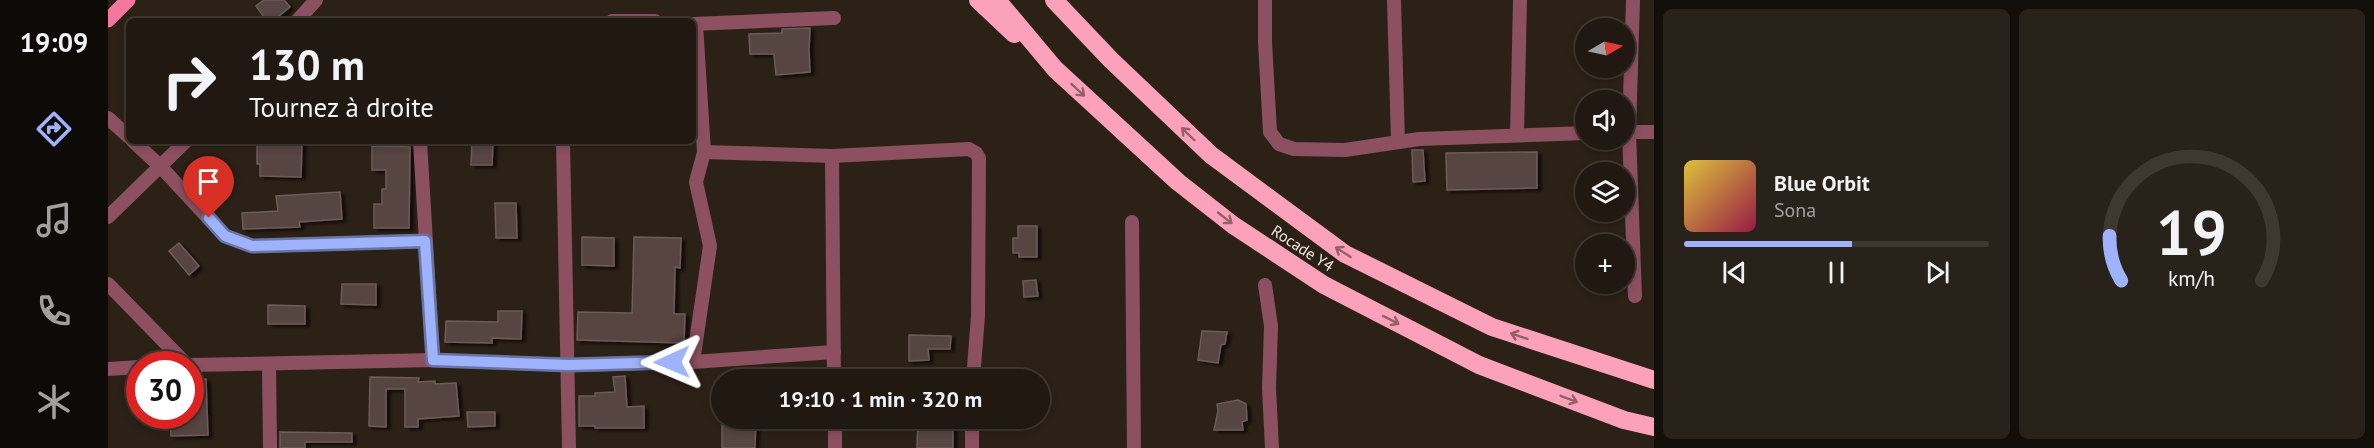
<!DOCTYPE html>
<html lang="fr">
<meta charset="utf-8">
<style>
:root{--surface:#211911;--page:#29221a;--text:#f1f3f6;--muted:#a2a09f;--line:#3e3831;--accent:#9fb3fd}
body{margin:0;font-family:"PT Sans",sans-serif;background:var(--page);color:var(--text);height:100vh;display:flex;flex-direction:column;font-size:22px;white-space:nowrap}
*{box-sizing:border-box;margin:0}
p{font-size:20px;color:var(--muted)}
.icon{flex:none;width:33px;height:33px;fill:none;stroke:currentColor;stroke-width:2;stroke-linecap:round;stroke-linejoin:round}
.map{position:relative;flex:1;overflow:hidden}
.panel{display:flex;flex-direction:column;gap:9px;padding:9px;background:#120e09;width:720px}
.panel>*{flex:none}
.hud{position:absolute;left:18px;top:18px;width:570px;height:126px;border-radius:9px;box-shadow:0 3px 9px #0003,0 0 0 2px var(--line);background:#211911;color:var(--text);overflow:hidden}
.needle{width:39px;rotate:81deg}
.controls{position:absolute;left:1467px;top:18px;display:grid;gap:12px}
.controls a{display:grid;place-items:center;width:60px;height:60px;border-radius:50%;background:var(--surface);box-shadow:0 3px 9px #0003,0 0 0 2px var(--line);font-size:30px}
.speed{position:absolute;left:18px;top:351px;display:flex;gap:12px;font-size:30px;font-weight:700;text-align:center}
.speed>*{display:grid;place-content:center;width:78px;height:78px;border-radius:50%;background:var(--surface);box-shadow:0 3px 9px #0003,0 0 0 2px var(--line);line-height:1}
.speed .limit{border:9px solid #d22;background:#fff;color:#111}
.pin{position:absolute;display:grid;place-items:center;width:51px;height:51px;color:#fff;margin:-62px -26px;border-radius:50% 50% 50% 0;rotate:-45deg;box-shadow:0 0 6px #0007}
.pin .icon{rotate:45deg}
.me{position:absolute;width:66px;margin:-33px;rotate:269deg;stroke-linejoin:round;filter:drop-shadow(0 0 4px #0008)}
.turn{display:flex;align-items:center;gap:21px;height:126px;padding:0 24px;font-size:27px}
.turn .icon{width:78px;height:78px;stroke-width:2.5}
.turn b{display:block;font-size:42px;line-height:51px}
.panel .tile{flex:1;display:flex;flex-direction:column;justify-content:center;gap:9px;min-width:0;padding:0 21px;border-radius:9px;background:var(--page)}
.panel .dial{align-items:center;gap:0}
.dial svg{height:156px;overflow:visible;fill:none;stroke:var(--line);stroke-width:7;stroke-linecap:round;text-anchor:middle}
.dial text{fill:var(--text);stroke:none}
.song{display:flex;align-items:center;gap:18px}
.cover{width:72px;height:72px;border-radius:9px;background:linear-gradient(135deg,hsl(50 70% 55%),hsl(340 70% 35%))}
.played{height:6px;border-radius:3px;background:linear-gradient(90deg,var(--accent) 55%,var(--line) 55%)}
.keys{display:flex;justify-content:space-around;direction:ltr}
.panel .tiles{flex:1;display:grid;gap:9px;grid-template-columns:repeat(2,1fr)}
.trip{position:absolute;left:603px;top:369px;width:339px;height:60px;border-radius:30px;background:var(--surface);box-shadow:0 3px 9px #0003,0 0 0 2px var(--line);font-weight:800;line-height:60px;text-align:center}
main{display:flex;flex:1;min-height:0}
.tab-bar{display:flex;flex-direction:column;width:108px;justify-content:space-around;align-items:center;background:#0d0a07;color:var(--muted)}
.tab-bar .icon{width:42px;height:42px}
.tab-bar .active{color:var(--accent)}
.tab-bar b{font-size:27px;color:var(--text)}
.map>svg:first-child{display:block}
</style>
<main>
<nav class="tab-bar">
<b>19:09</b>
<svg class="icon active" aria-label="directions" viewBox="0 0 24 24"><path d="M12 3l9 9-9 9-9-9zM9 14v-3h6M13 9l2 2-2 2"/></svg>
<svg class="icon" aria-label="music" viewBox="0 0 24 24"><path d="M9 18V5l10-2v13"/><circle cx="6" cy="18" r="3"/><circle cx="16" cy="16" r="3"/></svg>
<svg class="icon" aria-label="phone" viewBox="0 0 24 24"><path d="M5 4h4l2 5-3 2q2 4 5 5l2-3 5 2v4C11 20 4 13 5 4z"/></svg>
<svg class="icon" aria-label="climate" viewBox="0 0 24 24"><path d="M12 3v18M4 7l16 10M4 17L20 7"/></svg>
</nav>
<div class="map">
<svg width="1546" height="448" viewBox="0 0 1546 448">
<defs>
<filter id="shadow"><feDropShadow dx="4" dy="2.5" stdDeviation="1.5" flood-color="#0009"/></filter>
</defs>
<rect width="100%" height="100%" fill="#2c2117"/>
<g fill="#564441" stroke="#6e5b58" stroke-width="1.5" filter="url(#shadow)">
<path d="M 156,0 L 176,0 L 182,7 L 165,21 L 159,21 L 148,6 Z"/>
<path d="M 702,28 L 701,50 L 702,72 L 668,75 L 666,54 L 642,54 L 641,34 L 674,33 L 674,29 Z"/>
<path d="M 149,141 L 194,141 L 193,177 L 152,176 L 152,164 L 149,164 Z"/>
<path d="M 364,141 L 385,141 L 384,165 L 363,165 Z"/>
<path d="M 264,146 L 302,147 L 301,228 L 266,228 L 266,204 L 274,204 L 274,189 L 278,189 L 278,170 L 264,170 Z"/>
<path d="M 1304,150 L 1315,150 L 1317,181 L 1305,182 Z"/>
<path d="M 1429,152 L 1429,188 L 1339,190 L 1338,153 Z"/>
<path d="M 232,192 L 234,219 L 191,222 L 192,227 L 135,229 L 134,213 L 170,211 L 168,196 Z"/>
<path d="M 387,203 L 408,203 L 409,238 L 388,238 Z"/>
<path d="M 910,226 L 929,226 L 929,257 L 911,257 L 911,253 L 905,253 L 905,238 L 910,238 Z"/>
<path d="M 474,237 L 506,238 L 506,266 L 474,265 Z"/>
<path d="M 526,237 L 573,238 L 572,268 L 567,267 L 566,314 L 577,314 L 576,343 L 469,340 L 470,312 L 524,313 Z"/>
<path d="M 71,243 L 91,266 L 81,275 L 61,251 Z"/>
<path d="M 928,280 L 930,296 L 916,297 L 915,281 Z"/>
<path d="M 234,284 L 268,284 L 268,305 L 233,304 Z"/>
<path d="M 160,305 L 197,306 L 197,324 L 160,324 Z"/>
<path d="M 390,311 L 414,311 L 413,339 L 384,338 L 384,343 L 337,342 L 338,321 L 390,322 Z"/>
<path d="M 1094,331 L 1119,332 L 1117,344 L 1113,345 L 1110,363 L 1090,360 Z"/>
<path d="M 801,335 L 843,336 L 842,349 L 820,349 L 821,360 L 801,361 Z"/>
<path d="M 517,376 L 519,407 L 536,406 L 536,428 L 487,428 L 487,426 L 471,426 L 471,396 L 487,396 L 487,393 L 507,392 L 505,377 Z"/>
<path d="M 262,377 L 311,378 L 310,382 L 327,381 L 327,384 L 348,383 L 351,416 L 310,419 L 310,427 L 297,427 L 297,389 L 278,389 L 278,427 L 261,426 Z"/>
<path d="M 98,379 L 100,435 L 63,436 L 62,416 L 82,416 L 82,380 Z"/>
<path d="M 1130,400 L 1138,404 L 1139,420 L 1134,422 L 1135,430 L 1106,430 L 1110,411 L 1109,404 Z"/>
<path d="M 359,412 L 387,412 L 387,426 L 360,427 Z"/>
<path d="M 614,418 L 648,418 L 647,448 L 614,448 Z"/>
<path d="M 810,418 L 845,418 L 845,448 L 809,448 Z"/>
<path d="M 172,432 L 244,433 L 244,442 L 197,442 L 197,448 L 172,448 Z"/>
</g>
<g fill="none" stroke-linecap="round" stroke-linejoin="round">
<g stroke="#8c5061" stroke-width="14">
<path d="M 1157,0 L 1157,42 L 1162,132 L 1171,144 L 1186,149 L 1237,150 L 1311,139 L 1478,133"/>
<path d="M 1286,0 L 1290,142"/>
<path d="M 1525,0 L 1521,132 L 1527,296"/>
<path d="M 189,21 L 208,0"/>
<path d="M 504,21 L 547,21"/>
<path d="M 585,24 L 726,18"/>
<path d="M 0,118 L 21,137"/>
<path d="M 1516,132 L 1546,132"/>
<path d="M 1409,135 L 1412,0"/>
<path d="M 25,141 L 52,166 L 117,236 L 144,246 L 317,241"/>
<path d="M 312,141 L 325,360"/>
<path d="M 455,141 L 461,448"/>
<path d="M 596,152 L 724,156"/>
<path d="M 0,217 L 78,141"/>
<path d="M 1024,222 L 1026,448"/>
<path d="M 0,284 L 78,364"/>
<path d="M 1157,285 L 1163,326 L 1161,388 L 1164,448"/>
<path d="M 585,362 L 602,246 L 588,182 L 596,152 L 588,24"/>
<path d="M 161,364 L 162,448"/>
<path d="M 82,365 L 325,360 L 461,365 L 585,362 L 726,352"/>
<path d="M 0,369 L 32,367"/>
<path d="M 726,380 L 724,156 L 861,149 L 868,153 L 871,158 L 870,316 L 865,380"/>
<path d="M 727,418 L 727,448"/>
<path d="M 864,418 L 864,448"/>
</g>
<path stroke="#f4779e" stroke-width="15" d="M 0,20 L 20,0"/>
<g stroke="#fca1ba" stroke-width="18">
<path d="M 870,0 L 906,34"/>
<path d="M 889,0 L 947,69 L 1070,182 L 1125,225 L 1216,285 L 1371,365 L 1516,420 L 1546,427"/>
<path d="M 946,0 L 1003,60 L 1103,155 L 1237,254 L 1384,327 L 1546,380"/>
</g>
</g>
<defs><path id="oneway-shaft" d="M-6 0H5M1.5-3L5.5 0L1.5 3" fill="none" stroke-width="1.6" stroke-linecap="round" stroke-linejoin="round" transform="scale(1.5)"/></defs>
<g stroke="#946168">
<use href="#oneway-shaft" transform="translate(970 90) rotate(43)"/>
<use href="#oneway-shaft" transform="translate(1080 134) rotate(-136)"/>
<use href="#oneway-shaft" transform="translate(1117 218) rotate(38)"/>
<use href="#oneway-shaft" transform="translate(1235 252) rotate(-147)"/>
<use href="#oneway-shaft" transform="translate(1283 320) rotate(27)"/>
<use href="#oneway-shaft" transform="translate(1411 336) rotate(-161)"/>
<use href="#oneway-shaft" transform="translate(1461 399) rotate(21)"/>
</g>
<g fill="none" stroke-linecap="round" stroke-linejoin="round">
<g stroke="#6774a4" stroke-width="15">
<path id="route" d="M 101,218 L 117,236 L 144,246 L 317,241 L 325,360 L 461,365 L 564,362"/>
</g>
<use href="#route" stroke="#9fb3fd" stroke-width="10"/>
</g>
<g text-anchor="middle" dominant-baseline="central" stroke-width="6" stroke-linejoin="round" paint-order="stroke">
<g font-size="16" fill="#eee6df" stroke="#2c2117">
<text transform="translate(1195 248) rotate(33)">Rocade Y4</text>
</g>
</g>
</svg>
<div class="controls">
<a><svg class="needle" viewBox="-14 -14 28 28"><path d="M0-13l5 13h-10z" fill="#e53935"/><path d="M0 13l5-13h-10z" fill="#a2a09f"/></svg></a>
<a><svg class="icon" aria-label="sound" viewBox="0 0 24 24"><path d="M4 9h4l5-4v14l-5-4H4zM17 9q2 3 0 6"/></svg></a>
<a><svg class="icon" aria-label="layers" viewBox="0 0 24 24"><path d="M12 4l9 5-9 5-9-5zM3 14l9 5 9-5"/></svg></a>
<a>+</a>
</div>
<div class="speed"><div class="limit">30</div></div>
<div class="pin" style="left:101px;top:218px;background:#d93025"><svg class="icon" aria-label="arrive" viewBox="0 0 24 24"><path d="M6 21V4h12l-3 4 3 4H6"/></svg></div>
<svg class="me" style="left:564px;top:362px" viewBox="-20 -20 40 40"><path d="M0-17L14 15 0 8-14 15z" fill="#9fb3fd" stroke="#fff" stroke-width="4"/></svg>
<div class="trip">19:10 · 1 min · 320 m</div>
<div class="hud">
<div class="turn"><svg class="icon" aria-label="right" viewBox="0 0 24 24"><path d="M7 20v-9h11M14 6l5 5-5 5"/></svg><div><b>130 m</b>Tournez à droite</div></div>
</div>
</div>
<section class="panel">
<div class="tiles">
<div class="tile">
<div class="song"><i class="cover"></i><div><b>Blue Orbit</b><p>Sona</p></div></div>
<div class="played"></div>
<div class="keys"><svg class="icon" aria-label="previous" viewBox="0 0 24 24"><path d="M18 5L8 12l10 7zM5 5v14"/></svg><svg class="icon" aria-label="pause" viewBox="0 0 24 24"><path d="M8 5v14M16 5v14"/></svg><svg class="icon" aria-label="next" viewBox="0 0 24 24"><path d="M6 5l10 7-10 7zM19 5v14"/></svg></div>
</div>
<div class="tile dial"><svg viewBox="0 0 100 80">
<path d="M14 69A42 42 0 1 1 86 69"/>
<path d="M14 69A42 42 0 0 1 8 46" stroke="#9fb3fd"/>
<text x="50" y="56" font-size="32" font-weight="700">19</text>
<text x="50" y="72" font-size="11">km/h</text>
</svg></div>
</div>
</section>
</main>
